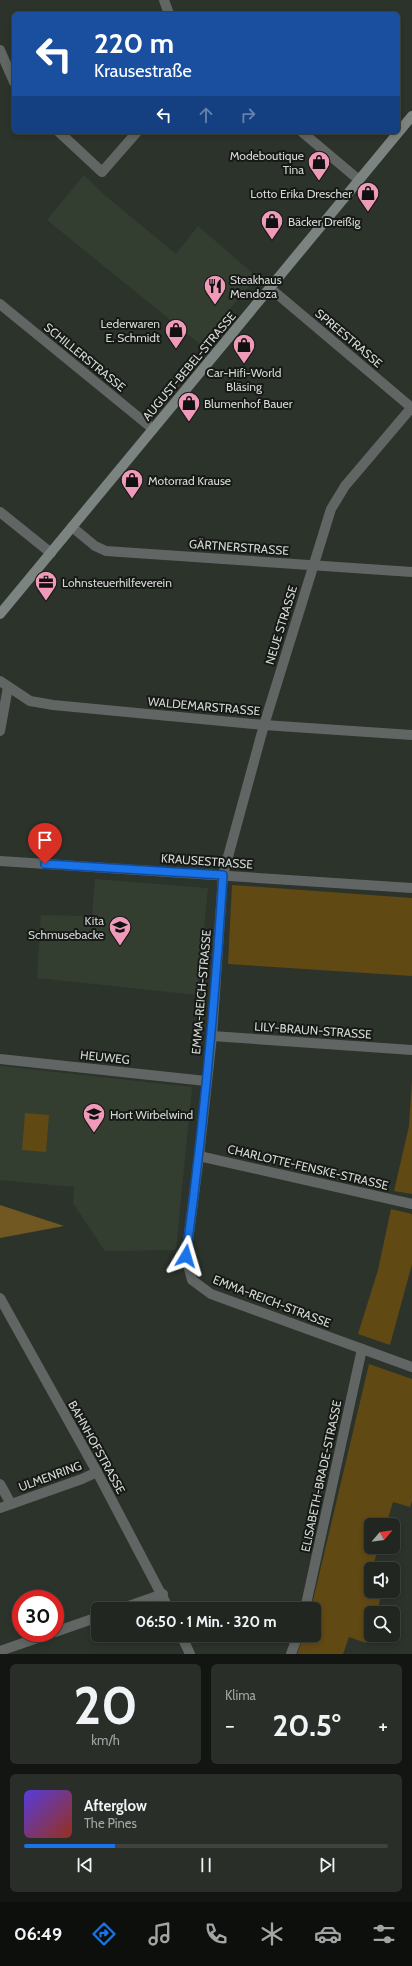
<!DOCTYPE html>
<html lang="de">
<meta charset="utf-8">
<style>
:root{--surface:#212620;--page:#292e29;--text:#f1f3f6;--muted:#a2a5a5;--line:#3e433e;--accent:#1a73e8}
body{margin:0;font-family:Cabin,sans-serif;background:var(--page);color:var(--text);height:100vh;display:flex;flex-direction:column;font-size:15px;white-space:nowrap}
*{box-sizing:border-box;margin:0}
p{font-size:13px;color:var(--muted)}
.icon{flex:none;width:22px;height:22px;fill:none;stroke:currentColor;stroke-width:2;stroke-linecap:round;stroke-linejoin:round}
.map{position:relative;height:1654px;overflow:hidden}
.drawer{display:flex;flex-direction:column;gap:10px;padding:10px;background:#121512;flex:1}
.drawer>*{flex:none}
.top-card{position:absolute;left:12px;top:12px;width:388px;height:122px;border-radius:6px;box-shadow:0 2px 6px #0003,0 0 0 1px var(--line);background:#1a4fa0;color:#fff;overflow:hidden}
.needle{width:26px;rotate:61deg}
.tools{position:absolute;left:364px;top:1518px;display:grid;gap:8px}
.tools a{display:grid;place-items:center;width:36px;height:36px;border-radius:6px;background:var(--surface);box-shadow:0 2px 6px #0003,0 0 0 1px var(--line);font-size:20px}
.speed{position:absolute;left:12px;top:1590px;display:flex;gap:8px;font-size:20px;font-weight:700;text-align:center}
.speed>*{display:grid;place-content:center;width:52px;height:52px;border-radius:50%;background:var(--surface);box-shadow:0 2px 6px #0003,0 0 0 1px var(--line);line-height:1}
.speed .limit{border:6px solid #d22;background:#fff;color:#111}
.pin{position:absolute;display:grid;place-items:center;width:34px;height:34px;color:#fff;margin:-41px -17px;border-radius:50% 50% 50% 0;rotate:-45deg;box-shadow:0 0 4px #0007}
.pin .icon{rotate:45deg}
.me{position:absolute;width:44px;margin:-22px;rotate:7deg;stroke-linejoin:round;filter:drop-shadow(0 0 3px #0008)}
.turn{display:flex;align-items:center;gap:14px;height:84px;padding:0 16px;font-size:18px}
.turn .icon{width:52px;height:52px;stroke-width:2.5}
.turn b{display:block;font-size:28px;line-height:34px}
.lanes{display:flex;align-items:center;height:38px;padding:0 16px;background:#0003;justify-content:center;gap:20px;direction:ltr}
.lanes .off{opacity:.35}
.big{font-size:30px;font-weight:800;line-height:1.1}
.drawer .tile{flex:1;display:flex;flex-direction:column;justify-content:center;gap:6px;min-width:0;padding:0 14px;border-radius:6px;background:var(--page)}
.drawer .dial{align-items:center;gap:0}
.dial b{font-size:52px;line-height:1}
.song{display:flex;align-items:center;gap:12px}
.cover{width:48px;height:48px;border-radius:6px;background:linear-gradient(135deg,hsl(250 70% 55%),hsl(10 70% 35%))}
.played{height:4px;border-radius:2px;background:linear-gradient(90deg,var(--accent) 25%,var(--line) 25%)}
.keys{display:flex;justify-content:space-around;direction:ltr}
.heat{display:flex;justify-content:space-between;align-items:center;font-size:22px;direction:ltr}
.drawer .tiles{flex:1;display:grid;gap:10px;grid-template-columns:1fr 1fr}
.tile:last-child{grid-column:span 2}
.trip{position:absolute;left:91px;top:1602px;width:230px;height:40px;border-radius:6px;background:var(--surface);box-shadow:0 2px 6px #0003,0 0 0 1px var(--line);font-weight:800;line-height:40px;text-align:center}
.dock{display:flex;height:64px;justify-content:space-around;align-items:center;background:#0d0f0d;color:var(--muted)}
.dock .icon{width:28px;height:28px}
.dock .current{color:var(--accent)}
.dock b{font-size:18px;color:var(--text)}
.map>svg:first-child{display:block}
</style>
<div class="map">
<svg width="412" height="1654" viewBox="0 0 412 1654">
<rect width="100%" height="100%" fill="#2c332b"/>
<g fill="#333e31">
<path d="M 84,175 L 101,192 L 176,254 L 198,226 L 257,277 L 200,344 L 47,220 Z"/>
<path d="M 95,879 L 208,888 L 197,995 L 37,978 L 41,915 L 92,916 Z"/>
<path d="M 0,1066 L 192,1087 L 176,1250 L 105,1251 L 73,1203 L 74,1187 L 0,1180 Z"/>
</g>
<g fill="#614914">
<path d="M 232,885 L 412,898 L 412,976 L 228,964 Z"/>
<path d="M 412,1079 L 412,1194 L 394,1191 L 409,1126 Z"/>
<path d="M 25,1113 L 49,1115 L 46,1152 L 22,1150 Z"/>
<path d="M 391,1209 L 412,1214 L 412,1264 L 390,1345 L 358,1334 L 378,1270 Z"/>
<path d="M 369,1364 L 412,1379 L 412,1501 L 410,1507 L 393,1502 L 386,1525 L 371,1525 L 371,1547 L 379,1547 L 372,1568 L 375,1569 L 371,1569 L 371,1591 L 383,1591 L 376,1613 L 371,1613 L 371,1629 L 366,1643 L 349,1637 L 343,1654 L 297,1654 L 304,1635 L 314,1635 L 314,1609 L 311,1609 Z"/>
</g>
<path fill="#715823" d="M 0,1205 L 64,1226 L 0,1238 Z"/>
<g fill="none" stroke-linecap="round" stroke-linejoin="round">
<g stroke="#616664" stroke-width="10">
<path d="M 164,0 L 169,14"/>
<path d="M 0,50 L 14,82"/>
<path d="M 59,132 L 102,172 L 137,132"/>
<path d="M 302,132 L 359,180"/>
<path d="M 270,288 L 412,408"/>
<path d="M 0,304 L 153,429"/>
<path d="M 412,407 L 345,486 L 331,509 L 264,725 L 223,875 L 212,1036 L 199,1156 L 186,1257 L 192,1280 L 211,1294 L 412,1367"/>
<path d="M 72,527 L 95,546 L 106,551 L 412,572"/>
<path d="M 0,681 L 30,701 L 53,705 L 264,725 L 412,735"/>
<path d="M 0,731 L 8,687"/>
<path d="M 0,861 L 412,888"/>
<path d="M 212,1036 L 412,1050"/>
<path d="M 0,1059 L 206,1081"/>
<path d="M 199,1156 L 412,1204"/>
<path d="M 0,1484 L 11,1504"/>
<path d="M 0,1508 L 82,1479 L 97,1472"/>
<path d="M 120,1609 L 163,1594"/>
<path d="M 305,1609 L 362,1349"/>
<path d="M 55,1632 L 98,1617"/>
<path d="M 0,1651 L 52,1633"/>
<path d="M 291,1654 L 298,1635"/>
</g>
<g stroke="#616664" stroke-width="10">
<path d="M 0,512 L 51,553"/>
<path d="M 0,1298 L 97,1472 L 169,1609"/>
<path d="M 181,1635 L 190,1654"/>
</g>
<path stroke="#7c8481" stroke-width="10" d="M 0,614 L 412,116"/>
</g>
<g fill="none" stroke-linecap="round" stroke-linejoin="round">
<g stroke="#114b97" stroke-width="10">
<path id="route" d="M 45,864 L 223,875 C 215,1003 203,1130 186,1256"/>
</g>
<use href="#route" stroke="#1a73e8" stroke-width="7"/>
</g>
<defs>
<g id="shop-pin" transform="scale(1.15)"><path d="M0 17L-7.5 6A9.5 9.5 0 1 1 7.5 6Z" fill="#ef9ab8" stroke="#161916"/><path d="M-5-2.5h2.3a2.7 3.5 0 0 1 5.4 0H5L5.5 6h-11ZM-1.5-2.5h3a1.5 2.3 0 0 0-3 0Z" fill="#111"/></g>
<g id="restaurant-pin" transform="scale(1.15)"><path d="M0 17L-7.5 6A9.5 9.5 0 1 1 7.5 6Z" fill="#ef9ab8" stroke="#161916"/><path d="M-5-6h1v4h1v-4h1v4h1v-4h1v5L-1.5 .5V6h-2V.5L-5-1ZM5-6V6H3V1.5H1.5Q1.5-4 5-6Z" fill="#111"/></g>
<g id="office-pin" transform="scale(1.15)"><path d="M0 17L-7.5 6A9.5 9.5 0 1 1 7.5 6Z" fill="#ef9ab8" stroke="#161916"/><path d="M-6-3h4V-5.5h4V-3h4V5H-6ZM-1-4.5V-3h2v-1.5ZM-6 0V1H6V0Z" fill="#111"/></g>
<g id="school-pin" transform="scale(1.15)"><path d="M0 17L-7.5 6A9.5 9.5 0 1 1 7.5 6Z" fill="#ef9ab8" stroke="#161916"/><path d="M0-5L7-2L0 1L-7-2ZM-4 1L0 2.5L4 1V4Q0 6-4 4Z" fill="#111"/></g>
</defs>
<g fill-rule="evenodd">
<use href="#shop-pin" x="319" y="162"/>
<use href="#shop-pin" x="368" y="193"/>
<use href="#shop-pin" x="272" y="221"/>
<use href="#restaurant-pin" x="215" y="286"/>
<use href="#shop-pin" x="176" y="330"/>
<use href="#shop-pin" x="244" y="345"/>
<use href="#shop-pin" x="189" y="403"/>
<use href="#shop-pin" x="132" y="480"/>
<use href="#office-pin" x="46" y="582"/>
<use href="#school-pin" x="120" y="927"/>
<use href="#school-pin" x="94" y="1114"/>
</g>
<g text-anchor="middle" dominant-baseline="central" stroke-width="4" stroke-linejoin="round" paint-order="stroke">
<g font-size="12" fill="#d4d8d3" stroke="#161916" text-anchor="start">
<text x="304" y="155" text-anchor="end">Modeboutique<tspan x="304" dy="14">Tina</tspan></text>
<text x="352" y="193" text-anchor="end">Lotto Erika Drescher</text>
<text x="288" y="221">Bäcker Dreißig</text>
<text x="230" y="279">Steakhaus<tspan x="230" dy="14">Mendoza</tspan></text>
<text x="160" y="323" text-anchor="end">Lederwaren<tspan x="160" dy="14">E. Schmidt</tspan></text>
<text x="244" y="372" text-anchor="middle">Car-Hifi-World<tspan x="244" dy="14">Bläsing</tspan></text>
<text x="204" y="403">Blumenhof Bauer</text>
<text x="148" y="480">Motorrad Krause</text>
<text x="62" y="582">Lohnsteuerhilfeverein</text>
<text x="104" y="920" text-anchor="end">Kita<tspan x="104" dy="14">Schmusebacke</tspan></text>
<text x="110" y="1114">Hort Wirbelwind</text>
</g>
<g font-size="12" fill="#d4d8d3" stroke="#161916">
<text transform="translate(349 338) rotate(40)">SPREESTRASSE</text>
<text transform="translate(85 357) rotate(39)">SCHILLERSTRASSE</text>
<text transform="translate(189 366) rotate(-50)">AUGUST-BEBEL-STRASSE</text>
<text transform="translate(239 547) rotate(4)">GÄRTNERSTRASSE</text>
<text transform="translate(281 625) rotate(-73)">NEUE STRASSE</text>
<text transform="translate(204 706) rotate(5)">WALDEMARSTRASSE</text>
<text transform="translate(207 861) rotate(4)">KRAUSESTRASSE</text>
<text transform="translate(201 992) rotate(-85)">EMMA-REICH-STRASSE</text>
<text transform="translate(313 1030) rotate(4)">LILY-BRAUN-STRASSE</text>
<text transform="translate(105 1057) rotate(6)">HEUWEG</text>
<text transform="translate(308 1167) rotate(13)">CHARLOTTE-FENSKE-STRASSE</text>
<text transform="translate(272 1301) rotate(21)">EMMA-REICH-STRASSE</text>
<text transform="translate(97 1447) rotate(61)">BAHNHOFSTRASSE</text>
<text transform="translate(50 1476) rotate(-20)">ULMENRING</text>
<text transform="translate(321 1476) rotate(-78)">ELISABETH-BRADE-STRASSE</text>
</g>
</g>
</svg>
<div class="tools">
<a><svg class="needle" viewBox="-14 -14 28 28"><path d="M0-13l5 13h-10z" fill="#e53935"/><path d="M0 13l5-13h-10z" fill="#a2a5a5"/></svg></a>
<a><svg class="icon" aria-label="sound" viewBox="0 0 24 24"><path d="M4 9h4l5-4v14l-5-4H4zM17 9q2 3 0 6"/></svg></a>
<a><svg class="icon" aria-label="search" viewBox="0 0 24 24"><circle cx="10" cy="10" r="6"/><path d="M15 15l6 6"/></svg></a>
</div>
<div class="speed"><div class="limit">30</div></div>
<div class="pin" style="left:45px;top:864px;background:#d93025"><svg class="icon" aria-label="arrive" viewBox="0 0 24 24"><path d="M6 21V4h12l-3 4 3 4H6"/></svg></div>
<svg class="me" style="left:186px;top:1256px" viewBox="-20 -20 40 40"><path d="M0-17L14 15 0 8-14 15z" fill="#1a73e8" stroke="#fff" stroke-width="4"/></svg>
<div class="trip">06:50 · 1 Min. · 320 m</div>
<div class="top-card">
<div class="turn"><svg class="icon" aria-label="left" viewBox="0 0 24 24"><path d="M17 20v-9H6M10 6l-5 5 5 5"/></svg><div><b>220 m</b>Krausestraße</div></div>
<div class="lanes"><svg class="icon" aria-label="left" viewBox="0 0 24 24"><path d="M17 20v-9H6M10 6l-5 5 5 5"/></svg><svg class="icon off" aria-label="ahead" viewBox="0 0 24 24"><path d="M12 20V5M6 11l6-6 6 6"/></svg><svg class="icon off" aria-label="right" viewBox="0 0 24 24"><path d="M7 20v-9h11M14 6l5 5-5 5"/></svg></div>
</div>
</div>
<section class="drawer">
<div class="tiles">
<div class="tile dial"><b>20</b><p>km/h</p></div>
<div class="tile"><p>Klima</p>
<div class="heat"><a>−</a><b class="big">20.5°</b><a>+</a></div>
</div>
<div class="tile">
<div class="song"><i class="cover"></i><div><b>Afterglow</b><p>The Pines</p></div></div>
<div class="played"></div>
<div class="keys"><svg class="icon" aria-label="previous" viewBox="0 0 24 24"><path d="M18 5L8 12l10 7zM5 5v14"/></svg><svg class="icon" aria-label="pause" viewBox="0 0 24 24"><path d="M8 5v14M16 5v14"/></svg><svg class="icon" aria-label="next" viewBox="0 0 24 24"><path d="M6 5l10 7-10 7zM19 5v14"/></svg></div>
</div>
</div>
</section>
<nav class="dock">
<b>06:49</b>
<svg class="icon current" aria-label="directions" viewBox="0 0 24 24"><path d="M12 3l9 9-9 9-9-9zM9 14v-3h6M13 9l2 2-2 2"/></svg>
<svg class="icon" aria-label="music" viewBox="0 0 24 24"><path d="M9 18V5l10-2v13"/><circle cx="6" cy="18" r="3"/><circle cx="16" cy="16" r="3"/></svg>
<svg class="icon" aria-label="phone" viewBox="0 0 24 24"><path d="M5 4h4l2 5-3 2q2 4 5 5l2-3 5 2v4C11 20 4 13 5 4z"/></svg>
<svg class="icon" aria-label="climate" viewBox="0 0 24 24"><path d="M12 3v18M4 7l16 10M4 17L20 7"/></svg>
<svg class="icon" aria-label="car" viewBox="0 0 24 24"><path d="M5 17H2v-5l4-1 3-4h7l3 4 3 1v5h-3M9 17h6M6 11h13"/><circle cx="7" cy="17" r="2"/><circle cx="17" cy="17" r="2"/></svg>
<svg class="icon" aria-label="filters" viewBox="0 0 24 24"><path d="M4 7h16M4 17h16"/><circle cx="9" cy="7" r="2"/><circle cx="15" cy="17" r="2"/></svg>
</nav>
